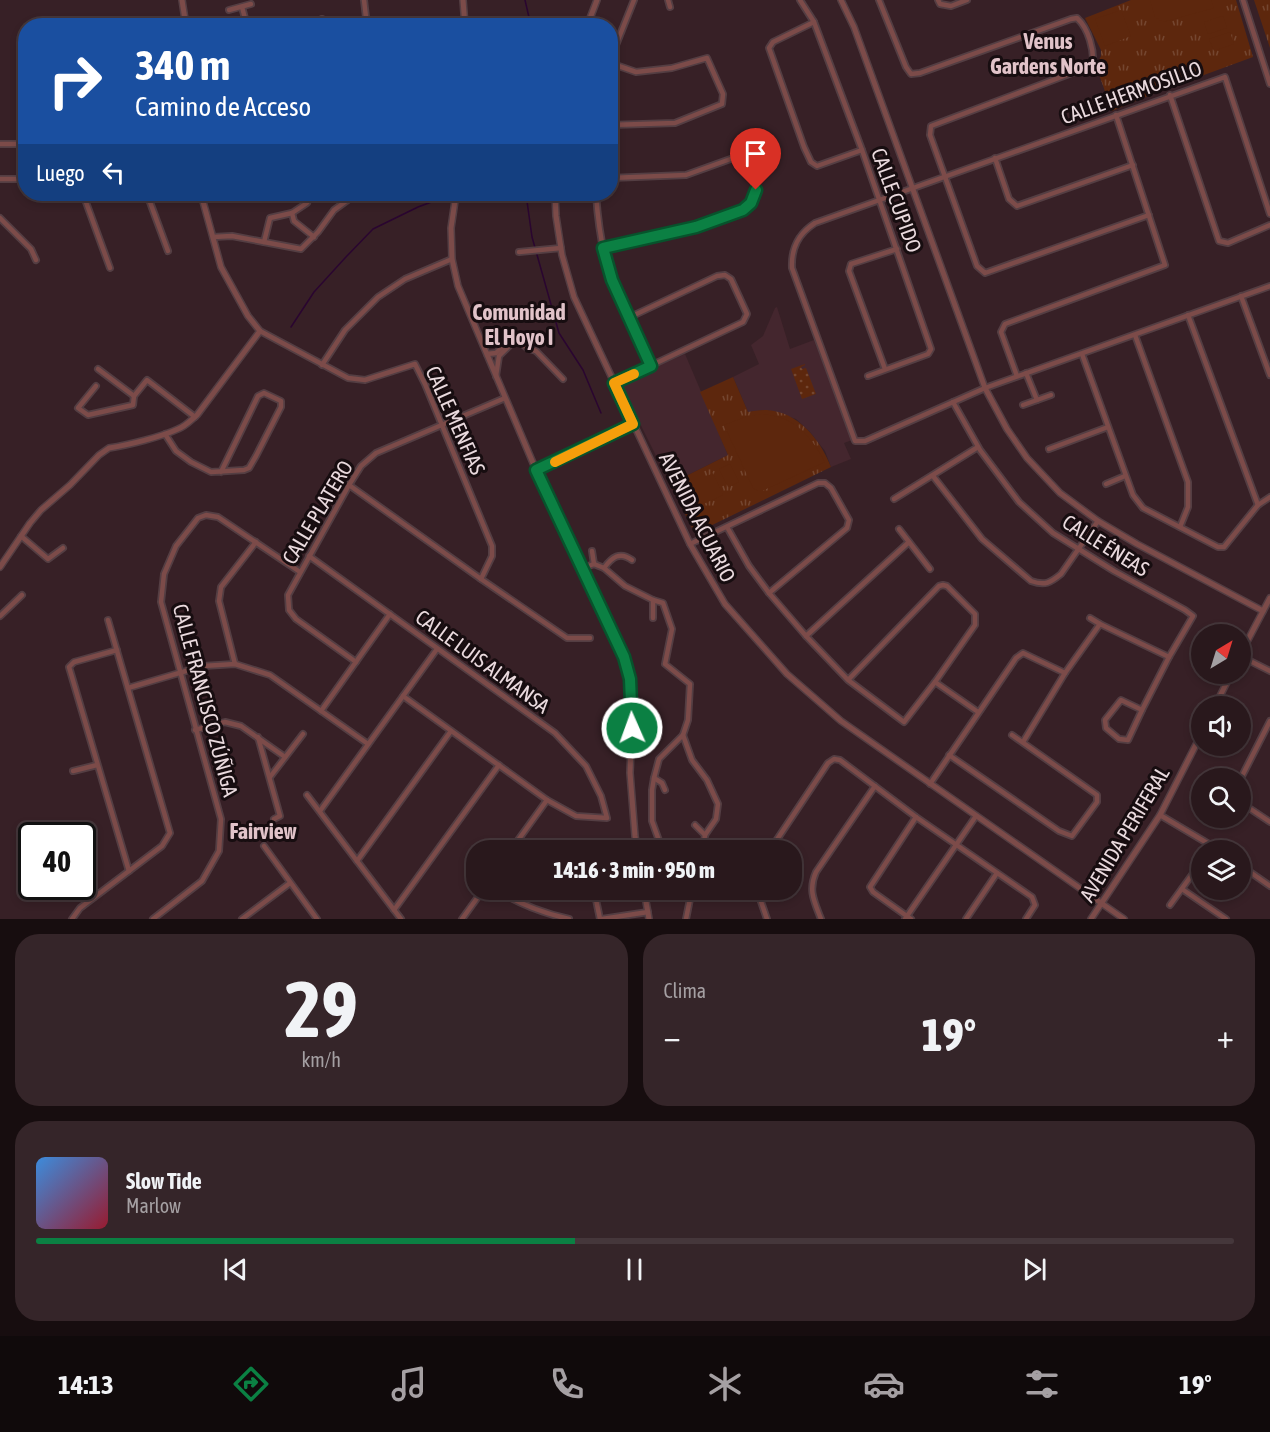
<!DOCTYPE html>
<html lang="es">
<meta charset="utf-8">
<style>
:root{--surface:#29181c;--page:#352529;--text:#f1f3f6;--muted:#a5a0a3;--line:#45373b;--accent:#0b8043}
body{margin:0;font-family:"Asap Condensed",sans-serif;background:var(--page);color:var(--text);height:100vh;display:flex;flex-direction:column;font-size:22px;white-space:nowrap}
*{box-sizing:border-box;margin:0}
p{font-size:20px;color:var(--muted)}
.icon{flex:none;width:33px;height:33px;fill:none;stroke:currentColor;stroke-width:2;stroke-linecap:round;stroke-linejoin:round}
.map{position:relative;height:919px;overflow:hidden}
.panel{display:flex;flex-direction:column;gap:15px;padding:15px;background:#170d0f;flex:1}
.panel>*{flex:none}
.top-card{position:absolute;left:18px;top:18px;width:600px;height:183px;border-radius:24px;box-shadow:0 3px 9px #0003,0 0 0 2px var(--line);background:#1a4fa0;color:#fff;overflow:hidden}
.needle{width:39px;rotate:38deg}
.fabs{position:absolute;left:1191px;top:624px;display:grid;gap:12px}
.fabs a{display:grid;place-items:center;width:60px;height:60px;border-radius:50%;background:var(--surface);box-shadow:0 3px 9px #0003,0 0 0 2px var(--line);font-size:30px}
.speed{position:absolute;left:18px;top:822px;display:flex;gap:12px;font-size:30px;font-weight:700;text-align:center}
.speed>*{display:grid;place-content:center;width:78px;height:78px;border-radius:50%;background:var(--surface);box-shadow:0 3px 9px #0003,0 0 0 2px var(--line);line-height:1}
.speed .limit{border:3px solid #111;border-radius:9px;background:#fff;color:#111}
.pin{position:absolute;display:grid;place-items:center;width:51px;height:51px;color:#fff;margin:-62px -26px;border-radius:50% 50% 50% 0;rotate:-45deg;box-shadow:0 0 6px #0007}
.pin .icon{rotate:45deg}
.me{position:absolute;width:66px;margin:-33px;rotate:358deg;stroke-linejoin:round;filter:drop-shadow(0 0 4px #0008)}
.turn{display:flex;align-items:center;gap:21px;height:126px;padding:0 18px;font-size:27px}
.turn .icon{width:78px;height:78px;stroke-width:2.5}
.turn b{display:block;font-size:42px;line-height:51px}
.then{display:flex;align-items:center;height:57px;padding:0 18px;background:#0003;gap:12px;font-size:22px}
.big{font-size:45px;font-weight:800;line-height:1.1}
.panel .card{flex:1;display:flex;flex-direction:column;justify-content:center;gap:9px;min-width:0;padding:0 21px;border-radius:24px;background:var(--page)}
.panel .dial{align-items:center;gap:0}
.dial b{font-size:78px;line-height:1}
.song{display:flex;align-items:center;gap:18px}
.cover{width:72px;height:72px;border-radius:9px;background:linear-gradient(135deg,hsl(210 70% 55%),hsl(350 70% 35%))}
.played{height:6px;border-radius:3px;background:linear-gradient(90deg,var(--accent) 45%,var(--line) 45%)}
.keys{display:flex;justify-content:space-around;direction:ltr}
.heat{display:flex;justify-content:space-between;align-items:center;font-size:33px;direction:ltr}
.panel .tiles{flex:1;display:grid;gap:15px;grid-template-columns:1fr 1fr}
.card:last-child{grid-column:span 2}
.trip{position:absolute;left:466px;top:840px;width:336px;height:60px;border-radius:24px;background:var(--surface);box-shadow:0 3px 9px #0003,0 0 0 2px var(--line);font-weight:800;line-height:60px;text-align:center}
.tab-bar{display:flex;height:96px;justify-content:space-around;align-items:center;background:#100a0b;color:var(--muted)}
.tab-bar .icon{width:42px;height:42px}
.tab-bar .active{color:var(--accent)}
.tab-bar b{font-size:27px;color:var(--text)}
.map>svg:first-child{display:block}
</style>
<div class="map">
<svg width="1270" height="919" viewBox="0 0 1270 919">
<defs>
<pattern id="grass-dots" width="8" height="8" patternUnits="userSpaceOnUse" patternTransform="scale(1.5)"><rect width="8" height="8" fill="#5d270d"/><path d="M2 2h.1M6 6h.1" fill="none" stroke="#744630" stroke-width="1.8" stroke-linecap="round"/></pattern>
<pattern id="park-tufts" width="24" height="20" patternUnits="userSpaceOnUse" patternTransform="scale(1.5)"><rect width="24" height="20" fill="#5d270d"/><path d="M3 7l-1-3M5 7V3M7 7l1-3M15 17l-1-3M17 17v-4M19 17l1-3" fill="none" stroke="#744630"/></pattern>
</defs>
<rect width="100%" height="100%" fill="#372026"/>
<g fill="#44262e">
<path d="M 777,307 L 790,349 L 814,340 L 852,440 L 844,443 L 851,459 L 831,467 L 825,451 L 810,432 L 796,419 L 767,410 L 748,412 L 733,377 L 759,364 L 751,345 L 763,336 L 775,308 Z"/>
<path d="M 685,354 L 728,455 L 670,484 L 620,383 Z"/>
</g>
<path fill="url(#grass-dots)" d="M 805,364 L 805,365 L 801,367 L 802,369 L 806,368 L 816,394 L 802,399 L 791,369 Z"/>
<g fill="url(#park-tufts)">
<path d="M 1131,0 L 1236,0 L 1253,57 L 1155,93 L 1112,111 L 1096,66 L 1101,56 L 1101,50 L 1085,18 Z"/>
<path d="M 1254,0 L 1270,0 L 1270,48 Z"/>
<path d="M 733,377 L 748,412 C 754,411 761,410 767,410 C 798,412 820,439 831,467 L 700,531 L 692,528 L 670,484 L 728,455 L 700,392 Z"/>
</g>
<g fill="#5d270d">
<path d="M 1150,0 L 1211,0 L 1214,8 L 1163,22 L 1155,17 Z"/>
<path d="M 1121,10 L 1131,36 L 1105,46 L 1095,19 Z"/>
<path d="M 1223,16 L 1227,28 L 1208,34 L 1204,22 Z"/>
<path d="M 1230,32 L 1234,44 L 1214,51 L 1209,39 Z"/>
<path d="M 761,414 C 794,416 810,435 825,462 L 762,491 L 758,491 L 753,488 L 724,425 L 748,416 Z"/>
<path d="M 730,464 L 739,482 L 728,487 L 719,469 Z"/>
<path d="M 713,473 L 723,495 L 699,506 L 689,485 Z"/>
</g>
<g fill="none" stroke-linecap="round" stroke-linejoin="round">
<g stroke="#2a0530" stroke-width="1.5">
<path d="M 525,0 L 531,26"/>
<path d="M 526,194 L 532,237 L 559,333 L 583,370 L 601,413"/>
<path d="M 291,327 L 314,292 L 345,258 L 373,229 L 418,207 L 453,194"/>
</g>
<g stroke="#543e43" stroke-width="8">
<g id="minor">
<path d="M 364,0 L 367,26"/>
<path d="M 668,0 L 670,7"/>
<path d="M 800,0 L 814,22 L 862,150 L 931,349 L 928,354 L 868,376"/>
<path d="M 879,0 L 906,67 L 911,74 L 920,73 L 1071,19 L 1077,18 C 1089,29 1094,50 1093,65 L 931,126 L 930,135 L 977,266 L 985,273 L 1149,215"/>
<path d="M 938,0 L 940,4 L 951,6 L 967,0"/>
<path d="M 1243,0 L 1270,84"/>
<path d="M 242,7 L 247,26"/>
<path d="M 229,10 L 251,4"/>
<path d="M 322,19 L 322,26"/>
<path d="M 814,22 L 773,42 L 769,48 L 804,147 L 811,162 L 817,166 L 862,150"/>
<path d="M 610,60 L 634,0"/>
<path d="M 610,63 L 636,72 L 672,68 L 707,58 L 723,94 L 722,104 L 675,123 L 610,125"/>
<path d="M 1170,95 L 1219,241 L 1228,243 L 1270,225"/>
<path d="M 0,144 L 26,144"/>
<path d="M 995,158 L 1009,199 L 1017,206 L 1133,165"/>
<path d="M 0,179 L 26,179"/>
<path d="M 83,194 L 110,268"/>
<path d="M 147,194 L 168,251"/>
<path d="M 596,194 C 598,223 602,253 612,281 C 623,310 638,338 651,366"/>
<path d="M 202,197 L 211,194"/>
<path d="M 292,213 L 294,221 L 314,237"/>
<path d="M 1270,214 L 1225,77 L 815,223 C 798,234 791,248 792,268 L 855,441 L 865,441 L 985,388 L 1270,286"/>
<path d="M 0,218 L 31,249 L 36,260"/>
<path d="M 213,237 L 232,236 L 301,249 L 318,232 L 334,210 L 356,194"/>
<path d="M 264,242 L 270,218 L 292,213 L 307,203"/>
<path d="M 603,248 C 628,242 740,221 751,203 C 760,189 750,173 745,159 L 736,157 L 686,175 L 610,178"/>
<path d="M 519,252 L 561,248"/>
<path d="M 1241,296 L 1270,375"/>
<path d="M 1188,315 L 1258,505"/>
<path d="M 260,331 L 348,378 L 365,380 L 415,364 L 425,384 L 492,546 L 492,556 L 481,579"/>
<path d="M 1135,335 L 1188,482 L 1188,507 L 1180,527"/>
<path d="M 487,354 L 496,353 L 505,345 L 504,338"/>
<path d="M 1082,354 L 1133,495 L 1143,508 L 1218,547 L 1224,547 L 1258,505 L 1270,497"/>
<path d="M 322,365 L 345,330 L 378,297 L 405,279 L 452,259"/>
<path d="M 98,369 L 134,396"/>
<path d="M 885,369 L 849,271 L 851,264 L 897,249"/>
<path d="M 1026,373 L 1037,400"/>
<path d="M 496,376 L 499,356 L 512,343 L 519,341 L 527,348 L 536,351 L 563,379"/>
<path d="M 1017,376 L 1001,332 L 1005,324 L 1165,265 L 1116,115"/>
<path d="M 614,383 L 743,322 L 747,314 L 731,279 L 725,275 L 717,276 L 628,318"/>
<path d="M 96,386 L 78,408 L 88,415 L 133,405 L 134,396 L 147,380 L 195,417"/>
<path d="M 953,402 L 980,450 L 1019,502 L 1053,533 L 1114,571 L 1185,610 L 1193,616 L 1169,657 L 1142,710"/>
<path d="M 1023,405 L 1051,395"/>
<path d="M 165,434 L 176,451 L 191,462 L 211,472 L 244,470 L 249,468 L 256,456 L 281,407 L 281,401 L 264,393 L 258,396 L 221,472"/>
<path d="M 1049,449 L 1108,427"/>
<path d="M 536,470 L 633,424"/>
<path d="M 933,476 L 982,539 L 1031,581 C 1045,586 1050,583 1061,574 L 1098,521"/>
<path d="M 1106,484 L 1125,476"/>
<path d="M 349,485 L 481,579 L 567,638 L 590,638"/>
<path d="M 894,499 L 978,447"/>
<path d="M 727,527 L 749,566 L 769,593 L 806,636 L 848,680 L 904,722 L 935,682 L 975,625 L 975,614 L 947,586 L 943,585 L 939,586 L 848,680"/>
<path d="M 899,529 L 930,569"/>
<path d="M 21,536 L 48,559 L 63,548"/>
<path d="M 690,544 L 818,483 L 825,483 L 831,488 L 849,520 L 847,528 L 769,593"/>
<path d="M 592,551 L 594,564"/>
<path d="M 309,556 L 555,733 L 586,766 L 601,796 L 607,818 L 576,816 L 547,800 L 403,696"/>
<path d="M 583,568 L 594,564 L 604,568 L 625,586 L 653,600 L 653,618"/>
<path d="M 604,568 C 612,557 620,551 632,560"/>
<path d="M 653,600 L 663,603 L 672,629 L 665,664 L 690,684 L 688,720 L 683,735 L 692,760 L 707,780 L 718,804 L 716,819 L 705,835"/>
<path d="M 0,616 L 22,595"/>
<path d="M 1090,618 L 1100,624 L 1169,657"/>
<path d="M 806,636 L 909,542"/>
<path d="M 117,650 L 74,662 L 69,667 L 129,871"/>
<path d="M 1240,656 L 1270,671"/>
<path d="M 356,662 L 296,619 L 289,610 L 288,595 L 349,485 L 361,466 L 376,453 L 505,398"/>
<path d="M 235,664 L 219,601 L 221,587 L 256,542"/>
<path d="M 935,682 L 978,712"/>
<path d="M 128,688 L 203,666 L 235,664 L 270,675 L 368,744"/>
<path d="M 1121,700 L 1142,710 L 1128,740 L 1119,739 L 1106,728 L 1105,720 Z"/>
<path d="M 321,711 L 390,614"/>
<path d="M 195,730 L 225,722 L 241,726 L 285,757"/>
<path d="M 258,737 L 280,816 L 274,819"/>
<path d="M 1023,742 L 1065,673 L 1100,624"/>
<path d="M 949,755 L 1059,831 L 1072,836 L 1097,802 L 1097,795 L 1012,735"/>
<path d="M 73,771 L 97,765"/>
<path d="M 270,777 L 303,734"/>
<path d="M 654,778 L 662,783 L 665,790"/>
<path d="M 1240,780 L 1270,721"/>
<path d="M 930,784 L 1016,658 L 1023,653 L 1065,673"/>
<path d="M 307,795 L 401,919"/>
<path d="M 1240,802 L 1270,822"/>
<path d="M 320,811 L 437,649"/>
<path d="M 1160,815 L 1219,850"/>
<path d="M 695,825 L 705,835 L 703,850"/>
<path d="M 517,842 L 532,850"/>
<path d="M 264,846 L 317,919"/>
<path d="M 662,849 L 652,821 L 652,790 L 654,778 L 659,759 L 683,735"/>
<path d="M 511,850 L 547,800"/>
<path d="M 770,850 L 828,763 L 834,759 L 840,760 L 916,817 L 1032,897 L 1035,905 L 1026,919"/>
<path d="M 357,861 L 451,731"/>
<path d="M 1240,865 L 1270,886"/>
<path d="M 1182,889 L 1226,919"/>
<path d="M 497,890 C 519,904 543,913 569,919"/>
<path d="M 594,890 L 600,919"/>
<path d="M 757,890 L 767,919"/>
<path d="M 1170,905 L 1202,861"/>
<path d="M 394,910 L 499,765"/>
<path d="M 72,919 L 80,908 L 162,846 L 170,833 L 108,620"/>
<path d="M 153,919 L 202,881 L 219,851 L 221,819 L 161,602 L 164,574 L 176,546 L 198,518 L 206,515 L 218,517 L 300,572"/>
<path d="M 242,919 L 290,883"/>
<path d="M 462,919 L 483,890"/>
<path d="M 602,919 L 648,912"/>
<path d="M 686,919 L 691,894"/>
<path d="M 821,919 C 814,901 808,890 816,872 L 875,786"/>
<path d="M 905,919 L 976,816"/>
<path d="M 911,919 L 873,892 L 870,887 L 916,817"/>
<path d="M 966,919 L 997,873"/>
</g>
</g>
<g stroke="#543e43" stroke-width="8">
<g id="tertiary">
<path d="M 182,0 L 186,26"/>
<path d="M 463,0 L 465,26"/>
<path d="M 841,0 L 854,27 L 985,388 L 1007,429 L 1027,458 L 1060,493 L 1098,521 L 1137,544 L 1263,611"/>
<path d="M 587,26 L 597,0"/>
<path d="M 456,194 L 451,228 L 452,259 L 458,286 L 536,470 L 624,657 L 630,679 L 632,721 L 630,773 L 635,836 L 637,850"/>
<path d="M 555,194 L 556,216 L 562,255 L 574,297 L 690,544 L 725,604 L 787,674 L 841,721 L 1124,919"/>
<path d="M 0,567 L 30,523 L 41,510 L 70,485 L 99,455 L 109,448 C 128,445 161,437 178,429 C 186,426 191,420 197,415 L 260,331 L 248,316 L 221,267 L 201,194"/>
<path d="M 1240,655 L 1270,598"/>
<path d="M 1215,706 L 1231,674"/>
<path d="M 644,890 L 649,919"/>
<path d="M 1091,919 L 1160,815 L 1202,733"/>
</g>
</g>
<use href="#minor" stroke="#7c4b49" stroke-width="4.5"/>
<use href="#tertiary" stroke="#7c4b49" stroke-width="5"/>
</g>
<g fill="none" stroke-linecap="round" stroke-linejoin="round">
<g stroke="#07532c" stroke-width="15">
<path id="route" d="M 632,728 L 630,679 L 624,657 L 536,470 L 633,424 L 614,383 L 651,366 L 612,280 L 603,248 L 696,227 L 743,210 L 751,203 L 756,190"/>
</g>
<use href="#route" stroke="#0b8043" stroke-width="10"/>
<path stroke="#f59e0b" stroke-width="10" d="M 555,462 L 633,424 L 614,383 L 634,374"/>
</g>
<g text-anchor="middle" dominant-baseline="central" stroke-width="6" stroke-linejoin="round" paint-order="stroke">
<g font-size="21" fill="#eadade" stroke="#170d10">
<text transform="translate(1131 92) rotate(-20)">CALLE HERMOSILLO</text>
<text transform="translate(897 200) rotate(70)">CALLE CUPIDO</text>
<text transform="translate(456 420) rotate(66)">CALLE MENFIAS</text>
<text transform="translate(317 512) rotate(-59)">CALLE PLATERO</text>
<text transform="translate(698 517) rotate(63)">AVENIDA ACUARIO</text>
<text transform="translate(1106 545) rotate(32)">CALLE ÉNEAS</text>
<text transform="translate(483 661) rotate(36)">CALLE LUIS ALMANSA</text>
<text transform="translate(206 700) rotate(75)">CALLE FRANCISCO ZÚÑIGA</text>
<text transform="translate(1124 834) rotate(-59)">AVENIDA PERIFERAL</text>
</g>
<g font-size="22" font-weight="bold" fill="#e1c3c9" stroke="#170d10">
<text x="1048" y="41">Venus<tspan x="1048" dy="25">Gardens Norte</tspan></text>
<text x="519" y="312">Comunidad<tspan x="519" dy="25">El Hoyo I</tspan></text>
<text x="263" y="831">Fairview</text>
</g>
</g>
</svg>
<div class="fabs">
<a><svg class="needle" viewBox="-14 -14 28 28"><path d="M0-13l5 13h-10z" fill="#e53935"/><path d="M0 13l5-13h-10z" fill="#a5a0a3"/></svg></a>
<a><svg class="icon" aria-label="sound" viewBox="0 0 24 24"><path d="M4 9h4l5-4v14l-5-4H4zM17 9q2 3 0 6"/></svg></a>
<a><svg class="icon" aria-label="search" viewBox="0 0 24 24"><circle cx="10" cy="10" r="6"/><path d="M15 15l6 6"/></svg></a>
<a><svg class="icon" aria-label="layers" viewBox="0 0 24 24"><path d="M12 4l9 5-9 5-9-5zM3 14l9 5 9-5"/></svg></a>
</div>
<div class="speed"><div class="limit">40</div></div>
<div class="pin" style="left:756px;top:190px;background:#d93025"><svg class="icon" aria-label="arrive" viewBox="0 0 24 24"><path d="M6 21V4h12l-3 4 3 4H6"/></svg></div>
<svg class="me" style="left:632px;top:728px" viewBox="-20 -20 40 40"><circle r="17" fill="#0b8043" stroke="#fff" stroke-width="3"/><path d="M0-11L8 9 0 5-8 9z" fill="#fff"/></svg>
<div class="trip">14:16 · 3 min · 950 m</div>
<div class="top-card">
<div class="turn"><svg class="icon" aria-label="right" viewBox="0 0 24 24"><path d="M7 20v-9h11M14 6l5 5-5 5"/></svg><div><b>340 m</b>Camino de Acceso</div></div>
<div class="then">Luego<svg class="icon" aria-label="left" viewBox="0 0 24 24"><path d="M17 20v-9H6M10 6l-5 5 5 5"/></svg></div>
</div>
</div>
<section class="panel">
<div class="tiles">
<div class="card dial"><b>29</b><p>km/h</p></div>
<div class="card"><p>Clima</p>
<div class="heat"><a>−</a><b class="big">19°</b><a>+</a></div>
</div>
<div class="card">
<div class="song"><i class="cover"></i><div><b>Slow Tide</b><p>Marlow</p></div></div>
<div class="played"></div>
<div class="keys"><svg class="icon" aria-label="previous" viewBox="0 0 24 24"><path d="M18 5L8 12l10 7zM5 5v14"/></svg><svg class="icon" aria-label="pause" viewBox="0 0 24 24"><path d="M8 5v14M16 5v14"/></svg><svg class="icon" aria-label="next" viewBox="0 0 24 24"><path d="M6 5l10 7-10 7zM19 5v14"/></svg></div>
</div>
</div>
</section>
<nav class="tab-bar">
<b>14:13</b>
<svg class="icon active" aria-label="directions" viewBox="0 0 24 24"><path d="M12 3l9 9-9 9-9-9zM9 14v-3h6M13 9l2 2-2 2"/></svg>
<svg class="icon" aria-label="music" viewBox="0 0 24 24"><path d="M9 18V5l10-2v13"/><circle cx="6" cy="18" r="3"/><circle cx="16" cy="16" r="3"/></svg>
<svg class="icon" aria-label="phone" viewBox="0 0 24 24"><path d="M5 4h4l2 5-3 2q2 4 5 5l2-3 5 2v4C11 20 4 13 5 4z"/></svg>
<svg class="icon" aria-label="climate" viewBox="0 0 24 24"><path d="M12 3v18M4 7l16 10M4 17L20 7"/></svg>
<svg class="icon" aria-label="car" viewBox="0 0 24 24"><path d="M5 17H2v-5l4-1 3-4h7l3 4 3 1v5h-3M9 17h6M6 11h13"/><circle cx="7" cy="17" r="2"/><circle cx="17" cy="17" r="2"/></svg>
<svg class="icon" aria-label="filters" viewBox="0 0 24 24"><path d="M4 7h16M4 17h16"/><circle cx="9" cy="7" r="2"/><circle cx="15" cy="17" r="2"/></svg>
<b>19°</b>
</nav>
